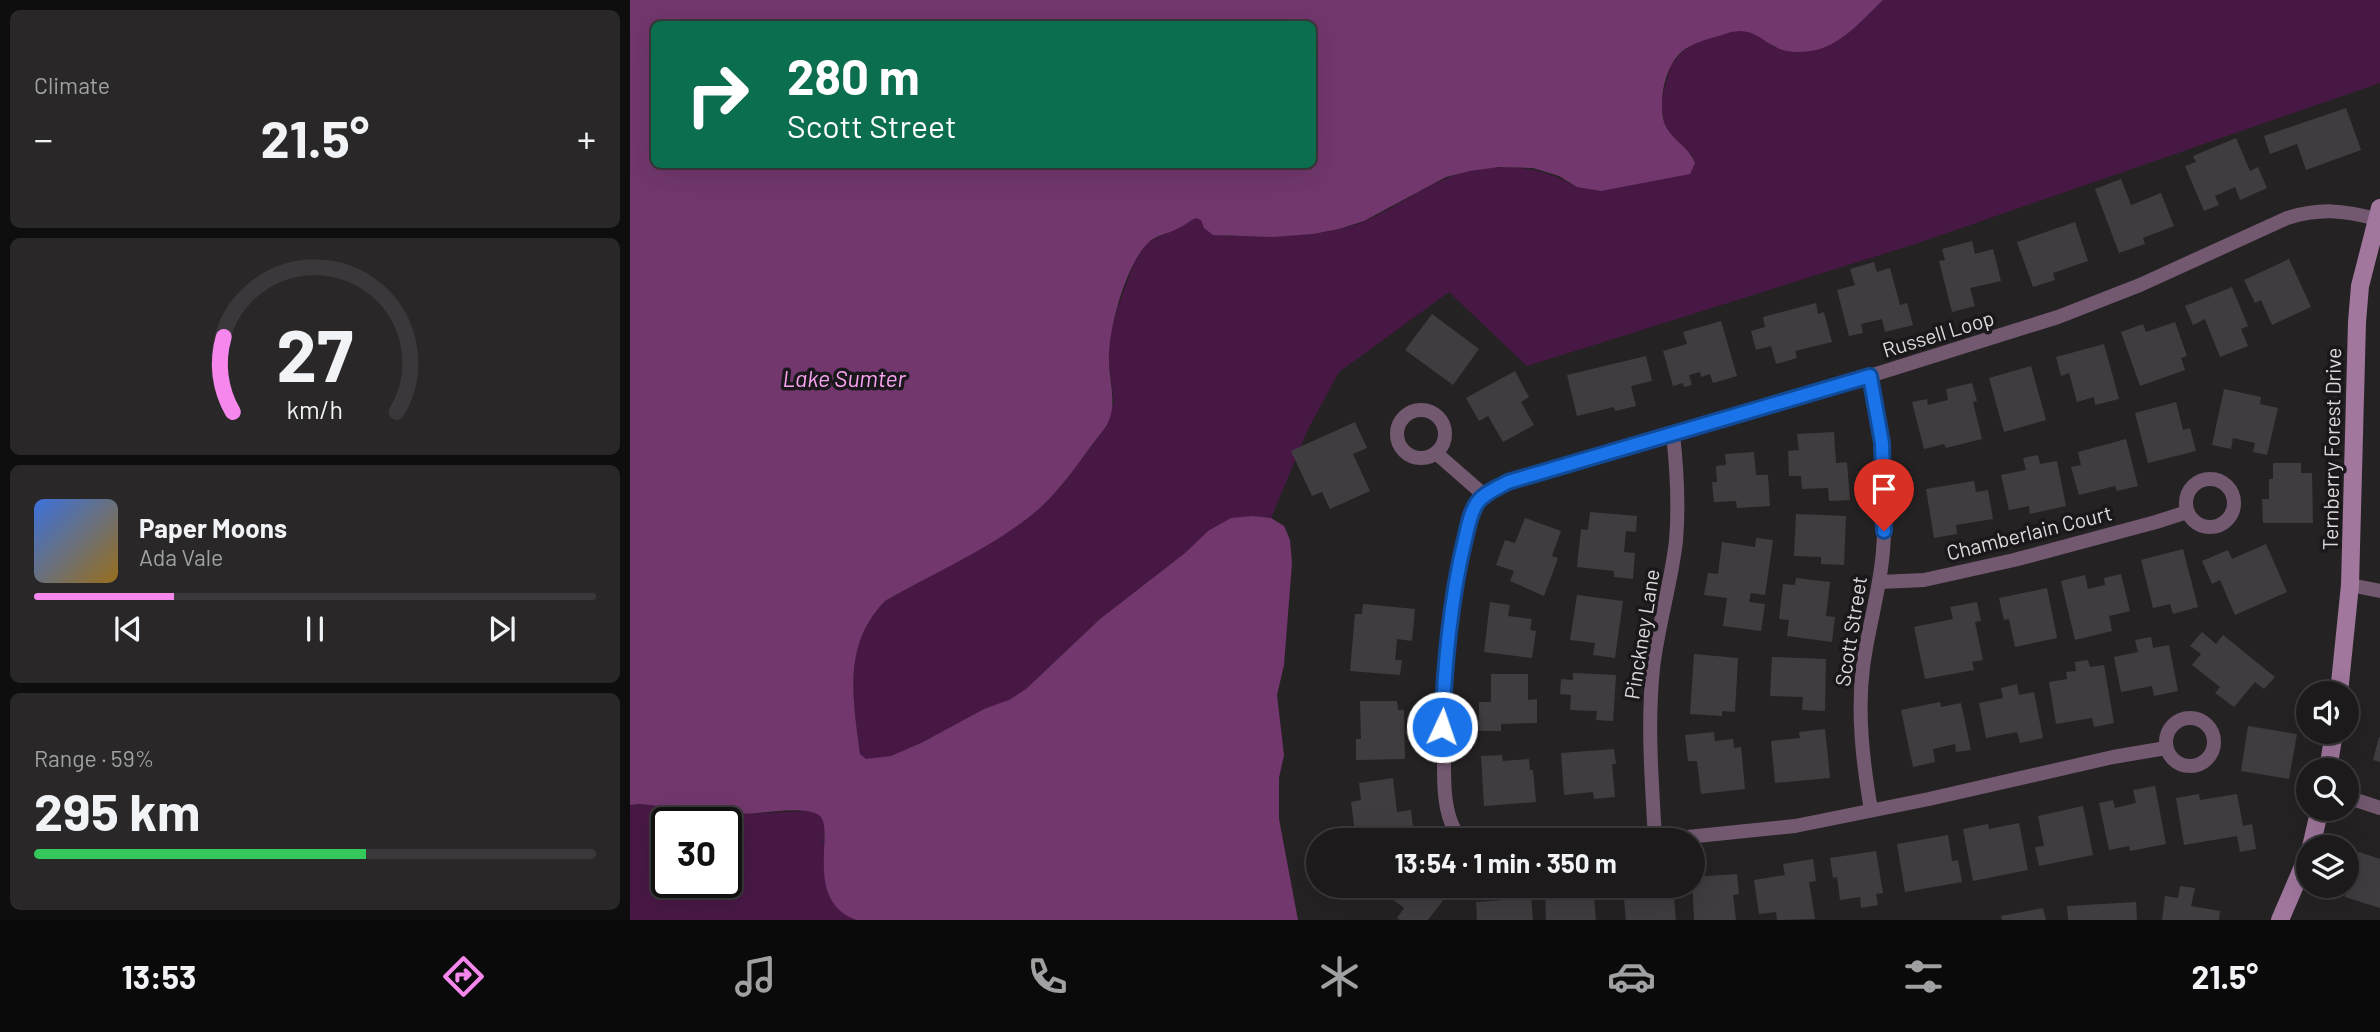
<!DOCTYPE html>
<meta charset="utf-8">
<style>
:root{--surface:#1c1a1b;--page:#292728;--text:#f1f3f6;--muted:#a0a1a3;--line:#3a383a;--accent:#f688ed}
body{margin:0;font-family:Barlow,sans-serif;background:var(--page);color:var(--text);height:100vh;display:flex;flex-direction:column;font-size:26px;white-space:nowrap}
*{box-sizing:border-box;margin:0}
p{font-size:23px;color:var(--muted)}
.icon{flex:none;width:38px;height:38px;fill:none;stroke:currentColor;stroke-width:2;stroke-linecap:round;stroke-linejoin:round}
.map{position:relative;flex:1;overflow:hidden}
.drawer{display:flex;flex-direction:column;gap:10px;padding:10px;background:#0f0e0f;width:630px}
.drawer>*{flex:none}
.guide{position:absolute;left:21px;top:21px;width:665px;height:147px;border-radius:10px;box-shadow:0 7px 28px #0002,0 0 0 2px var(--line);background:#0b6e4f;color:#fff;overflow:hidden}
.fabs{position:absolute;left:1666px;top:681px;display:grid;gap:14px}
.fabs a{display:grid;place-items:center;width:63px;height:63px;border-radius:50%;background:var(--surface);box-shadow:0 7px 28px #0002,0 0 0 2px var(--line);font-size:35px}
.speed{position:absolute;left:21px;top:807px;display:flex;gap:14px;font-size:35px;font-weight:700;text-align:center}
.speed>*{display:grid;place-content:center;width:91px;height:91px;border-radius:50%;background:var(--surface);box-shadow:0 7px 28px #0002,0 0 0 2px var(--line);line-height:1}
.speed .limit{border:4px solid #111;border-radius:10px;background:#fff;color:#111}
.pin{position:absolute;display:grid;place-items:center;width:60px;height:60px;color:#fff;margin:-72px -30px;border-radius:50% 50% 50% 0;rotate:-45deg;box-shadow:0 0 7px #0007}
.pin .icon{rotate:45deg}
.me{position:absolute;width:77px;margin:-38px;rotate:3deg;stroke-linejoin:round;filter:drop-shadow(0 0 5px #0008)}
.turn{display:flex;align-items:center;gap:24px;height:147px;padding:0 21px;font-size:32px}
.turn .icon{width:91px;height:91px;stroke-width:2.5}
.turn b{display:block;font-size:49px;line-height:60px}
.big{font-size:52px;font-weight:700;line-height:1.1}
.drawer .widget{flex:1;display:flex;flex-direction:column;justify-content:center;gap:10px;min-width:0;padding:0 24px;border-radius:10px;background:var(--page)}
.drawer .dial{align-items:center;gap:0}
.dial svg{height:182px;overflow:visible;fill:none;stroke:var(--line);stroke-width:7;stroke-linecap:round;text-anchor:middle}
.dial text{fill:var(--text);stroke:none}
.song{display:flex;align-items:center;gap:21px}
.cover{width:84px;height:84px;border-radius:10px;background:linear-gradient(135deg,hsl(220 70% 55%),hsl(40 70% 35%))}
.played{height:7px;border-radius:4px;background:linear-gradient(90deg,var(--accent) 25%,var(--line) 25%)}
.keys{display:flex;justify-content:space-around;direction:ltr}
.heat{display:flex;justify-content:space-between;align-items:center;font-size:38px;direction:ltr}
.charge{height:10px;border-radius:5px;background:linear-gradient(90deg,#34c759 59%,var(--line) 0)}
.trip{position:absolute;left:676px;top:828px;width:399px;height:70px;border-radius:35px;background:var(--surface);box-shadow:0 7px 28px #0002,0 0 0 2px var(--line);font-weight:700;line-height:70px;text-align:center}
.tab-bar{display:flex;height:112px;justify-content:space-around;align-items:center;background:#0b0a0b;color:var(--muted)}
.tab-bar .icon{width:49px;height:49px}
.tab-bar .current{color:var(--accent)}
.tab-bar b{font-size:32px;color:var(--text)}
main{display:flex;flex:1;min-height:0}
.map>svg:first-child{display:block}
</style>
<main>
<section class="drawer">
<div class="widget"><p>Climate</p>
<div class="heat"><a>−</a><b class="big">21.5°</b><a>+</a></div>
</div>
<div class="widget dial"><svg viewBox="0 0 100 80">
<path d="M14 69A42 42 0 1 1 86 69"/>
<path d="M14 69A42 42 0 0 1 10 36" stroke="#f688ed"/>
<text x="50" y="56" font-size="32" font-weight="700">27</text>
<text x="50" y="72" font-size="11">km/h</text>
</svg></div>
<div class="widget">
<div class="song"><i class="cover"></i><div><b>Paper Moons</b><p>Ada Vale</p></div></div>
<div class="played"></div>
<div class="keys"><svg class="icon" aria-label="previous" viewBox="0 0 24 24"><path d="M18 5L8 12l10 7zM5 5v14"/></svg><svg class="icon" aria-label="pause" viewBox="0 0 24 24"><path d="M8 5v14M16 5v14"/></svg><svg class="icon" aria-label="next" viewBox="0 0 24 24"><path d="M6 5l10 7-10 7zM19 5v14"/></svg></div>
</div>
<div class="widget"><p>Range · 59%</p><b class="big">295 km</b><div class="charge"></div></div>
</section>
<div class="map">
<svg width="1750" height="920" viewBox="0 0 1750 920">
<rect width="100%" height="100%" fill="#252224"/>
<g fill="#481845" fill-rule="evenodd">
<path d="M 1253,0 L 1750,0 L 1750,83 L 1288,243 L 897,366 L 819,292 L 709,372 L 678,429 L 641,518 L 623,516 L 578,531 L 555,553 L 470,619 L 396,689 L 379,701 L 354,709 L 293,742 L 261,756 L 236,760 L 230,754 C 223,699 212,645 255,601 L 347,551 L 385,527 L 411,507 L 432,485 L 475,428 L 484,402 L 479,363 L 479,336 L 489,304 L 504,263 L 517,243 L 566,218 L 571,219 C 579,239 598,236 616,236 C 655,237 696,236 733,222 C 769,207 800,180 839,171 C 878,163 913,167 947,187 L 1065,163 L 1062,155 L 1039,135 L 1034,121 L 1031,101 L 1041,65 L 1053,51 L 1067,42 L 1102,31 L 1114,31 L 1130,36 L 1146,48 L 1213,36 Z"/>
<path d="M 9,804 L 108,814 L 178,811 L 189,814 L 194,820 L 196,827 L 193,841 L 223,919 L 226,920 L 0,920 L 0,805 ZM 37,822 L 96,822 L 96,882 L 37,882 Z"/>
</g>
<path fill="#72376d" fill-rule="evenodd" d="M 0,0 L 1253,0 C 1235,17 1215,41 1190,49 C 1176,53 1156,54 1144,46 C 1132,40 1124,31 1110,31 C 1101,31 1093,35 1085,37 C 1074,40 1065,43 1055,49 C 1035,63 1028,100 1034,122 C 1040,140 1059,146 1065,163 L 1060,174 L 971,191 L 947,187 L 929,176 L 903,168 L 869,167 L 840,171 L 816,177 L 734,221 L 709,229 L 683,234 L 643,237 L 583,235 L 574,228 L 571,220 L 566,218 C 559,221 554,226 547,229 C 537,234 526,235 518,243 C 496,264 478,330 479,360 C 479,384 489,406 475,428 C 454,454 436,484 411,507 C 366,547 307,571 255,601 C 212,645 223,699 230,754 L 236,759 L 261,756 L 293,742 L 354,709 L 379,700 L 396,689 L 470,619 L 555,553 L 578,531 L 601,518 L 623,516 L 641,518 L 654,526 L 660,540 L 662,563 L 654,665 L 647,695 L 654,755 L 649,778 L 649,819 L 668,920 L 226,920 C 170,899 209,823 187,814 C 168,805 128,815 106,814 C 74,812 41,807 9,804 L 0,805 ZM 24,24 L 682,24 L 682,164 L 24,164 Z"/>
<g fill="#403d40">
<path d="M 1716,108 L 1731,150 L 1676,170 L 1667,144 L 1640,154 L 1634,136 Z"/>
<path d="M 1606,138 L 1620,171 L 1628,167 L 1637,188 L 1610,200 L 1605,187 L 1585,196 L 1589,205 L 1574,211 L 1555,166 L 1566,162 L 1563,156 Z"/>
<path d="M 1491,179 L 1501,205 L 1531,193 L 1544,226 L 1513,238 L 1515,244 L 1489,253 L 1465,189 Z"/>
<path d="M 1445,222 L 1458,261 L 1423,273 L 1425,280 L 1403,287 L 1387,242 Z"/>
<path d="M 1342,241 L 1345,254 L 1363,249 L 1371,281 L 1340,288 L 1345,306 L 1322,312 L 1309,261 L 1315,260 L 1312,249 Z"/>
<path d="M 1659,259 L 1681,307 L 1642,325 L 1631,300 L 1625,303 L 1614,280 Z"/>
<path d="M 1244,262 L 1247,272 L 1260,268 L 1270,305 L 1277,303 L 1283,325 L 1255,332 L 1252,319 L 1231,324 L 1233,333 L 1219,336 L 1207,290 L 1225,285 L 1220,269 Z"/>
<path d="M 1602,287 L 1618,326 L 1611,329 L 1618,346 L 1590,357 L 1575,319 L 1563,325 L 1555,306 Z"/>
<path d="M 1186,303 L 1188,314 L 1194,312 L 1202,342 L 1165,351 L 1167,358 L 1146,364 L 1141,346 L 1126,350 L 1121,331 L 1135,327 L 1133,317 Z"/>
<path d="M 802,314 L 849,349 L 823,385 L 775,350 Z"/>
<path d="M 1091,321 L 1107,376 L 1083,383 L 1080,374 L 1071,377 L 1070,372 L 1059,375 L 1062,385 L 1054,387 L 1053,383 L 1043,386 L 1033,351 L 1057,344 L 1053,332 Z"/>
<path d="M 1545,322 L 1557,356 L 1551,358 L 1555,370 L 1510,386 L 1491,332 L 1513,324 L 1516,332 Z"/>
<path d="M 1474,344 L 1489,399 L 1465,405 L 1464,397 L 1447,402 L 1439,373 L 1431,376 L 1426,357 Z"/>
<path d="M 1016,356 L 1022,381 L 1001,386 L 1006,406 L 985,411 L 984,407 L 947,416 L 937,375 Z"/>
<path d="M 1401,366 L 1416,420 L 1374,432 L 1359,378 Z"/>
<path d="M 885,371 L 899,397 L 891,402 L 904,425 L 873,442 L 858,416 L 849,421 L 836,398 Z"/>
<path d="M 1342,383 L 1347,401 L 1343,402 L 1352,439 L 1316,448 L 1314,444 L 1294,449 L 1282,402 L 1297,399 L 1298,405 L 1318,400 L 1316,389 Z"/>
<path d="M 1594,389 L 1631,397 L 1630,404 L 1648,408 L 1637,455 L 1623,452 L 1625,443 L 1603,438 L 1601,449 L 1582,445 Z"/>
<path d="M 1546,402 L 1553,430 L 1560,428 L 1566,451 L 1518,463 L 1505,413 Z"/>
<path d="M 725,422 L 737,448 L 723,454 L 740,491 L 700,509 L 692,492 L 682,496 L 661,451 Z"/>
<path d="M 1204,432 L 1206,463 L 1217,462 L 1220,500 L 1199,501 L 1198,488 L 1172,489 L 1171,476 L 1159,476 L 1158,451 L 1169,450 L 1167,434 Z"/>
<path d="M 1496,439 L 1508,486 L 1487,491 L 1485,486 L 1449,495 L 1441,467 L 1451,465 L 1448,452 Z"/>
<path d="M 1124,452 L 1126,475 L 1138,475 L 1140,506 L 1107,508 L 1106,501 L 1084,502 L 1082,482 L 1087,482 L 1086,466 L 1096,465 L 1095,454 Z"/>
<path d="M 1408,455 L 1410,464 L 1427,461 L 1436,506 L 1400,514 L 1399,506 L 1379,510 L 1371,475 L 1396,470 L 1393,458 Z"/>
<path d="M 1643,463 L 1671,463 L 1671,473 L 1682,473 L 1683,523 L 1633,523 L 1632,499 L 1639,499 L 1639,479 L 1643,479 Z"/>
<path d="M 1344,481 L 1346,492 L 1358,490 L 1363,519 L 1326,525 L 1327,534 L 1304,538 L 1296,489 Z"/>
<path d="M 960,512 L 1007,516 L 1006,532 L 996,531 L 994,552 L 1005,553 L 1003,579 L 984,577 L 984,571 L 947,567 L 951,529 L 958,530 Z"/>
<path d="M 1166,514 L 1216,516 L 1214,565 L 1191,564 L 1191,557 L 1164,556 Z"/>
<path d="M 895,518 L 931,531 L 922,556 L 928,558 L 914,596 L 880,581 L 884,571 L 866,565 L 875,540 L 885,543 Z"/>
<path d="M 1126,538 L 1143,540 L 1135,595 L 1121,593 L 1119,602 L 1135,604 L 1131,631 L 1093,626 L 1097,598 L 1074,595 L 1078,573 L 1088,574 L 1092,542 L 1125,547 Z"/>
<path d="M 1636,544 L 1657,592 L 1605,615 L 1590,580 L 1582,584 L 1572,561 L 1598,550 L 1602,559 Z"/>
<path d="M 1553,549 L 1568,607 L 1543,614 L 1540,604 L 1523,608 L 1511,560 Z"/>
<path d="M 1491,574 L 1500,611 L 1479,616 L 1482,631 L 1445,640 L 1431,581 L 1455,575 L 1458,589 L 1475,585 L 1474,578 Z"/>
<path d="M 1166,578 L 1200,582 L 1196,616 L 1205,617 L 1202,642 L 1157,636 L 1159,620 L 1149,619 L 1153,584 L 1165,585 Z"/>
<path d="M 1417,588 L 1427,638 L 1385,647 L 1379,619 L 1374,620 L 1369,598 Z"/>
<path d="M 947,595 L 993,601 L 985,658 L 963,655 L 965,643 L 940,640 Z"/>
<path d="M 860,602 L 880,605 L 878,616 L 902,619 L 900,630 L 906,631 L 902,658 L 854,652 Z"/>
<path d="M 1347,602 L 1351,621 L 1345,622 L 1353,660 L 1342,662 L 1344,670 L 1295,679 L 1284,627 L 1323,619 L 1320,607 Z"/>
<path d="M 733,604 L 785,609 L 782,641 L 767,639 L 765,660 L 772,660 L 770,675 L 720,671 L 725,614 L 732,614 Z"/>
<path d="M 1572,632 L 1586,644 L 1593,635 L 1645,677 L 1634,689 L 1625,682 L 1604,707 L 1585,693 L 1590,687 L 1562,665 L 1571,654 L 1560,646 Z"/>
<path d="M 1521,637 L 1523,648 L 1539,645 L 1548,691 L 1524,696 L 1522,686 L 1491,692 L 1484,657 L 1508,652 L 1505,640 Z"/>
<path d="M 1064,654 L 1108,658 L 1105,712 L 1092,711 L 1092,716 L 1060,714 Z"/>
<path d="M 1142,657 L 1196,659 L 1195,711 L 1172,710 L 1173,697 L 1140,696 Z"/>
<path d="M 1458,660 L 1460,667 L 1474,665 L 1484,723 L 1464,727 L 1462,718 L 1426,724 L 1419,682 L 1437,679 L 1436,672 L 1446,671 L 1445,662 Z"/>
<path d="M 943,673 L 986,675 L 983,721 L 966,720 L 967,711 L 940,710 L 941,695 L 930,694 L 931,679 L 943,680 Z"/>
<path d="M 861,674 L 898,674 L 898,700 L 907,699 L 907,723 L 871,724 L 871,731 L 849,731 L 849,702 L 861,702 Z"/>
<path d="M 1387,684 L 1389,695 L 1404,692 L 1413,738 L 1390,743 L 1387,732 L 1356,738 L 1349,703 L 1373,698 L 1371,688 Z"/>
<path d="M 730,701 L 767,701 L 768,710 L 774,710 L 775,759 L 726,760 L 726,739 L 731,739 Z"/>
<path d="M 1310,702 L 1311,707 L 1331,703 L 1341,750 L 1326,752 L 1325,744 L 1303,749 L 1305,762 L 1283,767 L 1271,710 Z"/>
<path d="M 1618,726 L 1667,734 L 1659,779 L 1611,771 Z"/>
<path d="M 1195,729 L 1200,778 L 1145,783 L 1141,741 L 1170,738 L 1169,732 Z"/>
<path d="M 1084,732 L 1085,741 L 1103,739 L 1104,748 L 1111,747 L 1115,789 L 1071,794 L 1067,761 L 1058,761 L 1055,735 Z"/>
<path d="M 1749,737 L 1750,738 L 1750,762 L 1743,760 Z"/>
<path d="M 984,749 L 986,764 L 982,764 L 985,797 L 964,799 L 963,792 L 934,795 L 931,753 Z"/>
<path d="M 872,755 L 873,761 L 899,759 L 900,770 L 903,770 L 906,802 L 854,806 L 851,756 Z"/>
<path d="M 763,778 L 767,812 L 781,810 L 784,836 L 752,840 L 726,840 L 721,802 L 731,800 L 729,783 Z"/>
<path d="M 1525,786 L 1536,844 L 1500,851 L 1499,846 L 1479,850 L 1469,803 L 1483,800 L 1485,808 L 1506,803 L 1503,790 Z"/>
<path d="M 1569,794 L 1570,800 L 1607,794 L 1613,826 L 1622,824 L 1626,849 L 1610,852 L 1607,836 L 1554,845 L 1546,798 Z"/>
<path d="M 1453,806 L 1463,855 L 1409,866 L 1405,847 L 1414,846 L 1408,816 Z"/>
<path d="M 1389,823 L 1398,870 L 1343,881 L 1333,829 L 1358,824 L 1359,829 Z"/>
<path d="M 1318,835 L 1322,861 L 1328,860 L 1332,882 L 1275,892 L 1267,844 Z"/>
<path d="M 1246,851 L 1253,893 L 1246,894 L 1248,905 L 1231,908 L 1230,897 L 1210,900 L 1207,877 L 1203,878 L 1200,858 Z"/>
<path d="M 1729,852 L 1750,859 L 1750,908 L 1715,897 Z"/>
<path d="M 1183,859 L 1186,881 L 1179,882 L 1185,919 L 1147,920 L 1146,912 L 1129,914 L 1124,880 L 1155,875 L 1153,864 Z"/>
<path d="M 1107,874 L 1109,894 L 1103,895 L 1106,920 L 1064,920 L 1062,877 Z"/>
<path d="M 753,886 L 831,886 L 822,898 L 817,895 L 798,920 L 770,920 L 767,918 L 774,908 L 750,890 Z"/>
<path d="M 900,886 L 903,920 L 847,920 L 846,902 L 875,900 L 874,888 Z"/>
<path d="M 948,886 L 963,886 L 966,920 L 916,920 L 915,891 L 948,887 Z"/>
<path d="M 986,886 L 1043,886 L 1046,920 L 996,920 L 994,899 L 988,900 Z"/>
<path d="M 1550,886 L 1565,888 L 1561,906 L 1590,911 L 1589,920 L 1532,920 L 1535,896 L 1548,898 Z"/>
<path d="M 1506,902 L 1507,920 L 1438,920 L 1437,906 Z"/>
<path d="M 1413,908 L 1416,920 L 1372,920 L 1371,916 Z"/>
</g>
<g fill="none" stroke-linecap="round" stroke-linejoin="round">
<g stroke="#735970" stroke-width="14">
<path d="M 1240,376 C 1253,433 1258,492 1253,551 C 1250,590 1238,628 1233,667 C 1227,714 1233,763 1241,810"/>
<circle cx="791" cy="434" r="24"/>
<path d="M 806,453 L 854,495"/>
<circle cx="1580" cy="503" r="24"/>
<path d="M 1250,582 L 1294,580 L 1384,560 L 1526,522 L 1557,512"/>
<path d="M 1720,585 L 1750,591"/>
<circle cx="1560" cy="742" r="24"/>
<path d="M 1717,797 L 1750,808"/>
<path d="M 832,840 C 828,834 823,829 821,822 C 814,804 814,782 814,763 C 811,690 817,615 834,544 C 837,531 839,514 847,503 C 854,493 867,488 878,482 L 1195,390 L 1428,317 L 1510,285 L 1657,218 C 1690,208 1713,210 1746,219"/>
<path d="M 1025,840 C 1022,782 1017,726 1023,668 C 1028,625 1041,584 1046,541 C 1049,505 1047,470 1043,434"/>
<path d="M 1028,840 L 1165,826 L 1299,799 L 1483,757 L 1536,748"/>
</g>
<g stroke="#a1779d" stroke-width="18">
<path d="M 1709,693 L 1720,585 L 1727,322 L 1730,286 L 1750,208"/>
<path d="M 1698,770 L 1704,732"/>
<path d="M 1681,847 L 1690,808"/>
<path d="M 1650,920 L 1678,855"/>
</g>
</g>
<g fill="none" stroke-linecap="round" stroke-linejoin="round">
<g stroke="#114b97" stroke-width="18">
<path id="route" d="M 812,727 C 815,664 820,601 835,539 C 838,527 840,513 847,503 C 854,493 867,488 878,482 L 1240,376 L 1252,443 L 1254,531"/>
</g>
<use href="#route" stroke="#1a73e8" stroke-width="12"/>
</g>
<g text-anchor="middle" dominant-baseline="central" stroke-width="7" stroke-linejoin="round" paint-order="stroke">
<g font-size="21" fill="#dbd9da" stroke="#1b181b">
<text transform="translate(1308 333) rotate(-17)">Russell Loop</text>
<text transform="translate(1701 449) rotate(-89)">Ternberry Forest Drive</text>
<text transform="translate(1399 532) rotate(-14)">Chamberlain Court</text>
<text transform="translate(1220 631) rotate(-81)">Scott Street</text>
<text transform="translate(1011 634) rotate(-81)">Pinckney Lane</text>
</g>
<g font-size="23" font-style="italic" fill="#f9a3f1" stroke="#1b181b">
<text x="214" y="378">Lake Sumter</text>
</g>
</g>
</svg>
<div class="fabs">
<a><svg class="icon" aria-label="sound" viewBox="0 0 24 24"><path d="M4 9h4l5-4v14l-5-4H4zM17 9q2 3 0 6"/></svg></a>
<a><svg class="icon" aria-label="search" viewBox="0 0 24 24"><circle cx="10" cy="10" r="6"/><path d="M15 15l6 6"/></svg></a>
<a><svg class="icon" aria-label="layers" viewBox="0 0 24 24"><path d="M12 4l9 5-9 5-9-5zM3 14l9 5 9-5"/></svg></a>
</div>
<div class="speed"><div class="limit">30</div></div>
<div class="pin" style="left:1254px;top:531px;background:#d93025"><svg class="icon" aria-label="arrive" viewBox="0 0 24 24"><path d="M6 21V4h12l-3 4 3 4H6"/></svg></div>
<svg class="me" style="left:812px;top:727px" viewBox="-20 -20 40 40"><circle r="17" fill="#1a73e8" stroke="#fff" stroke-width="3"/><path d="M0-11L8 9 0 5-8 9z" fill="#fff"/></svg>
<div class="trip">13:54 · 1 min · 350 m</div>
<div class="guide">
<div class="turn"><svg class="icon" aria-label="right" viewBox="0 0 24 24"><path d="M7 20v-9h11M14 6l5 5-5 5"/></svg><div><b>280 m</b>Scott Street</div></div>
</div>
</div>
</main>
<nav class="tab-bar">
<b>13:53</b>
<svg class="icon current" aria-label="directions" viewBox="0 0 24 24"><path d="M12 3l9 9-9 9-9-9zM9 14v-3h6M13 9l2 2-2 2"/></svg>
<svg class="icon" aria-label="music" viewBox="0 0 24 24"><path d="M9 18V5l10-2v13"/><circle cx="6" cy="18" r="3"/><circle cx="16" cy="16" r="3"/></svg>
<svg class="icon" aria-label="phone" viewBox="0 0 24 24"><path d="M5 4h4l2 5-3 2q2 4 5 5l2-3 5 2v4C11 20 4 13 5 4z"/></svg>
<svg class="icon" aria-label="climate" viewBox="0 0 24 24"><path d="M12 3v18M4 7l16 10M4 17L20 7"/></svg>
<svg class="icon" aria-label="car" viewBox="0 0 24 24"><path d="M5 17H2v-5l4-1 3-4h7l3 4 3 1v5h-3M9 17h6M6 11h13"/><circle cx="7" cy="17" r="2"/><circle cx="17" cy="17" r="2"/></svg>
<svg class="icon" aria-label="filters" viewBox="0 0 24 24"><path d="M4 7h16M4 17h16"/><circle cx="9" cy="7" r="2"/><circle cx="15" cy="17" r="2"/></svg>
<b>21.5°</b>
</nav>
